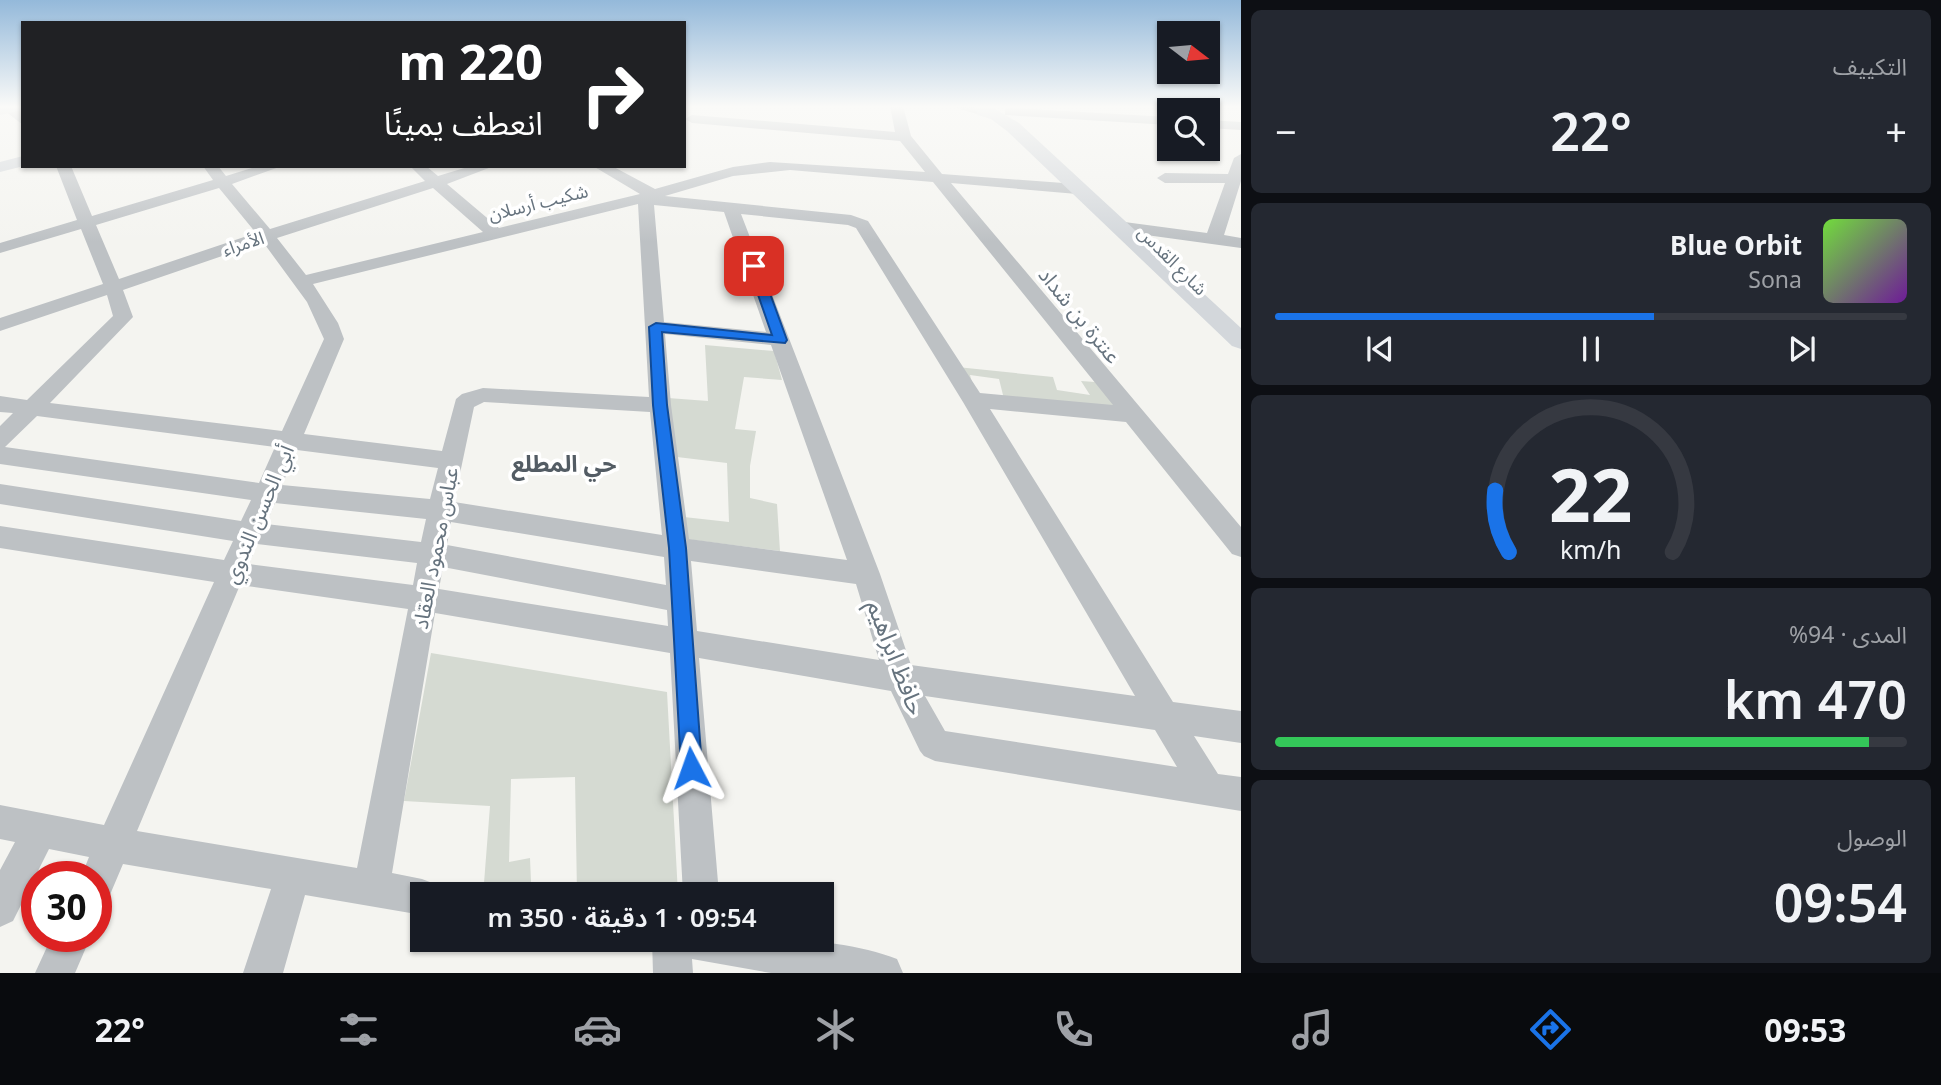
<!DOCTYPE html>
<html lang="ar">
<meta charset="utf-8">
<style>
:root{--surface:#171b24;--page:#242831;--text:#f1f3f6;--muted:#9ea1a6;--line:#363941;--accent:#1a73e8}
body{margin:0;font-family:"Noto Sans","Noto Sans Arabic",sans-serif;background:var(--page);color:var(--text);direction:rtl;height:100vh;display:flex;flex-direction:column;font-size:26px;white-space:nowrap}
*{box-sizing:border-box;margin:0}
p{font-size:23px;color:var(--muted)}
.icon{flex:none;width:38px;height:38px;fill:none;stroke:currentColor;stroke-width:2;stroke-linecap:round;stroke-linejoin:round}
.map{position:relative;flex:1;overflow:hidden;direction:ltr}
.panel{display:flex;flex-direction:column;gap:10px;padding:10px;background:#0d0f14;width:700px}
.panel>*{flex:none}
.hud{position:absolute;left:21px;top:21px;width:665px;height:147px;border-radius:0px;box-shadow:0 2px 5px #0004;direction:rtl;background:#202124;color:#fff;overflow:hidden}
.needle{width:46px;rotate:106deg}
.buttons{position:absolute;left:1157px;top:21px;display:grid;gap:14px}
.buttons a{display:grid;place-items:center;width:63px;height:63px;border-radius:0px;background:var(--surface);box-shadow:0 2px 5px #0004;font-size:35px}
.speed{position:absolute;left:21px;top:861px;display:flex;gap:14px;font-size:35px;font-weight:700;text-align:center}
.speed>*{display:grid;place-content:center;width:91px;height:91px;border-radius:50%;background:var(--surface);box-shadow:0 2px 5px #0004;line-height:1}
.speed .limit{border:10px solid #d22;background:#fff;color:#111}
.pin{position:absolute;display:grid;place-items:center;width:60px;height:60px;color:#fff;margin:-30px;border-radius:14px;box-shadow:0 4px 10px #0006}
.me{position:absolute;width:77px;margin:-38px;rotate:356deg;stroke-linejoin:round;filter:drop-shadow(0 0 5px #0008)}
.turn{display:flex;align-items:center;gap:24px;height:147px;padding:0 28px;font-size:32px}
.turn .icon{width:91px;height:91px;stroke-width:2.5}
.turn b{display:block;font-size:49px;line-height:60px}
.big{font-size:52px;font-weight:600;line-height:1.1}
.panel .card{flex:1;display:flex;flex-direction:column;justify-content:center;gap:10px;min-width:0;padding:0 24px;border-radius:10px;background:var(--page)}
.panel .dial{align-items:center;gap:0}
.dial svg{height:182px;overflow:visible;fill:none;stroke:var(--line);stroke-width:7;stroke-linecap:round;text-anchor:middle}
.dial text{fill:var(--text);stroke:none}
.song{display:flex;align-items:center;gap:21px}
.cover{width:84px;height:84px;border-radius:10px;background:linear-gradient(135deg,hsl(100 70% 55%),hsl(280 70% 35%))}
.played{height:7px;border-radius:4px;background:linear-gradient(90deg,var(--accent) 60%,var(--line) 60%)}
.keys{display:flex;justify-content:space-around;direction:ltr}
.heat{display:flex;justify-content:space-between;align-items:center;font-size:38px;direction:ltr}
.charge{height:10px;border-radius:5px;background:linear-gradient(90deg,#34c759 94%,var(--line) 0)}
.trip{position:absolute;left:410px;top:882px;width:424px;height:70px;border-radius:0px;background:var(--surface);box-shadow:0 2px 5px #0004;font-weight:600;line-height:70px;text-align:center;direction:rtl}
.tab-bar{display:flex;height:112px;justify-content:space-around;align-items:center;background:#090b0e;color:var(--muted)}
.tab-bar .icon{width:49px;height:49px}
.tab-bar .on{color:var(--accent)}
.tab-bar b{font-size:32px;color:var(--text)}
main{display:flex;flex:1;min-height:0}
.map>svg:first-child{display:block}
</style>
<main>
<section class="panel">
<div class="card"><p>التكييف</p>
<div class="heat"><a>−</a><b class="big">22°</b><a>+</a></div>
</div>
<div class="card">
<div class="song"><i class="cover"></i><div><b>Blue Orbit</b><p>Sona</p></div></div>
<div class="played"></div>
<div class="keys"><svg class="icon" aria-label="previous" viewBox="0 0 24 24"><path d="M18 5L8 12l10 7zM5 5v14"/></svg><svg class="icon" aria-label="pause" viewBox="0 0 24 24"><path d="M8 5v14M16 5v14"/></svg><svg class="icon" aria-label="next" viewBox="0 0 24 24"><path d="M6 5l10 7-10 7zM19 5v14"/></svg></div>
</div>
<div class="card dial"><svg viewBox="0 0 100 80">
<path d="M14 69A42 42 0 1 1 86 69"/>
<path d="M14 69A42 42 0 0 1 8 42" stroke="#1a73e8"/>
<text x="50" y="56" font-size="32" font-weight="700">22</text>
<text x="50" y="72" font-size="11">km/h</text>
</svg></div>
<div class="card"><p>المدى · 94%</p><b class="big">470 km</b><div class="charge"></div></div>
<div class="card"><p>الوصول</p><b class="big">09:54</b></div>
</section>
<div class="map">
<svg width="1241" height="973" viewBox="0 0 1241 973">
<rect width="100%" height="100%" fill="#f4f4f0"/>
<g fill="#d5dad2">
<path d="M 705,345 L 774,351 L 782,380 L 744,377 L 735,429 L 756,431 L 750,466 L 750,498 L 777,504 L 780,551 L 686,539 L 684,517 L 729,522 L 727,463 L 677,457 L 668,398 L 708,401 Z"/>
<path d="M 957,367 L 1053,377 L 1057,390 L 1090,395 L 1081,381 L 1095,382 L 1120,412 L 1004,399 L 999,379 L 970,375 L 975,393 Z"/>
<path d="M 431,653 L 667,692 L 678,894 L 577,894 L 575,777 L 511,779 L 509,862 L 530,858 L 531,882 L 484,883 L 490,806 L 404,801 Z"/>
</g>
<g fill="none" stroke-linecap="round" stroke-linejoin="round">
<g fill="#bdc1c4" fill-rule="evenodd">
<path d="M 14,106 L 23,114 L 23,125 L 0,107 Z"/>
<path d="M 890,106 L 903,106 L 911,136 L 942,174 L 1077,184 L 1085,189 L 1077,194 L 951,183 L 1241,527 L 1241,557 L 1232,554 L 1126,422 L 990,409 L 1173,702 L 1241,711 L 1241,743 L 1194,736 L 1218,774 L 1241,777 L 1241,811 L 935,761 L 924,756 L 920,751 L 891,691 L 699,658 L 719,894 L 683,894 L 670,653 L 435,613 L 392,873 L 422,879 L 435,884 L 439,894 L 422,894 L 422,915 L 305,895 L 283,973 L 243,973 L 271,889 L 123,864 L 109,897 L 96,902 L 96,877 L 81,877 L 89,857 L 49,849 L 13,921 L 0,927 L 0,870 L 15,842 L 0,839 L 0,805 L 104,825 L 214,582 L 0,548 L 0,526 L 224,560 L 233,541 L 0,504 L 0,484 L 241,521 L 251,500 L 0,464 L 0,426 L 13,413 L 0,412 L 0,396 L 27,400 L 113,316 L 107,295 L 0,331 L 0,318 L 103,284 L 81,229 L 0,253 L 0,243 L 77,220 L 56,166 L 71,166 L 92,216 L 213,180 L 203,166 L 218,166 L 226,176 L 258,166 L 282,166 L 232,184 L 270,229 L 425,181 L 410,166 L 426,166 L 438,176 L 471,166 L 494,166 L 447,184 L 499,228 L 640,194 L 593,166 L 612,166 L 655,189 L 733,167 L 770,162 L 925,172 L 900,141 L 692,123 L 685,119 L 692,115 L 895,132 ZM 790,170 L 933,182 L 1113,405 L 980,393 L 868,221 L 851,215 L 665,196 L 733,176 ZM 219,188 L 256,233 L 119,279 L 96,225 ZM 433,188 L 483,232 L 306,275 L 277,238 ZM 638,204 L 649,397 L 483,388 L 462,394 L 456,399 L 442,451 L 304,434 L 344,339 L 338,323 L 313,284 ZM 654,205 L 724,212 L 766,332 L 664,322 ZM 741,214 L 848,225 L 856,228 L 963,402 L 1135,696 L 911,665 L 880,574 ZM 263,242 L 307,302 L 324,339 L 282,431 L 50,403 L 133,317 L 123,290 ZM 665,334 L 771,345 L 847,560 L 689,539 L 671,405 ZM 484,402 L 650,412 L 662,535 L 454,502 L 474,407 ZM 37,416 L 275,447 L 259,483 L 5,447 ZM 297,450 L 438,468 L 430,499 L 282,485 ZM 275,503 L 426,519 L 421,542 L 266,524 ZM 451,522 L 664,557 L 666,585 L 447,545 ZM 257,544 L 417,563 L 413,585 L 249,564 ZM 691,561 L 856,584 L 879,660 L 697,631 ZM 443,567 L 667,610 L 668,626 L 439,589 ZM 240,585 L 408,609 L 357,868 L 137,831 ZM 925,696 L 1155,730 L 1177,767 L 945,731 Z"/>
<path d="M 950,106 L 975,106 L 991,112 L 984,116 Z"/>
<path d="M 1010,108 L 1169,117 L 1169,125 L 1005,115 L 1005,109 Z"/>
<path d="M 1208,120 L 1241,122 L 1241,130 L 1208,128 Z"/>
<path d="M 1241,154 L 1241,181 L 1224,235 L 1241,238 L 1241,248 L 1117,231 L 1109,226 L 1117,221 L 1207,233 L 1225,183 L 1165,183 L 1157,178 L 1165,173 L 1228,174 L 1234,158 Z"/>
<path d="M 52,936 L 91,936 L 75,973 L 35,973 Z"/>
<path d="M 652,940 C 720,937 834,933 897,959 L 903,973 L 771,973 L 692,959 L 693,973 L 653,973 Z"/>
</g>
<g fill="#d3d7db" fill-rule="evenodd">
<path d="M 0,106 L 23,106 L 23,110 L 0,115 Z"/>
<path d="M 974,106 L 990,106 L 1019,123 L 1241,328 L 1241,349 L 1232,346 L 1007,131 L 991,119 L 978,115 Z"/>
<path d="M 23,156 L 24,166 L 0,172 L 0,162 Z"/>
</g>
</g>
<linearGradient id="sky" x2="0" y2="1"><stop stop-color="#94b9da"/><stop offset="0.44" stop-color="#fafaf8"/><stop offset="1" stop-color="#fafaf8" stop-opacity="0"/></linearGradient>
<rect width="1241" height="242" fill="url(#sky)"/>
<path fill="#1a73e8" stroke="#114b97" stroke-width="2" d="M 754,263 L 760,266 L 787,340 L 785,343 L 662,332 L 667,405 L 686,548 L 702,768 L 699,775 L 691,779 L 684,775 L 681,768 L 669,548 L 653,405 L 649,327 L 656,323 L 772,335 L 748,266 Z"/>
<g text-anchor="middle" dominant-baseline="central" stroke-width="7" stroke-linejoin="round" paint-order="stroke">
<g font-size="18" fill="#66737e" stroke="#fff">
<text transform="translate(538 202) rotate(-14)">شكيب أرسلان</text>
<text transform="translate(243 243) rotate(-18)">الأمراء</text>
<text transform="translate(1173 260) rotate(45)">شارع القدس</text>
</g>
<g font-size="21" fill="#66737e" stroke="#fff">
<text transform="translate(1080 315) rotate(51)">عنترة بن شداد</text>
<text transform="translate(258 514) rotate(-67)">أبي الحسن الندوي</text>
<text transform="translate(435 548) rotate(-79)">عباس محمود العقاد</text>
</g>
<g font-size="23" font-weight="bold" fill="#535c64" stroke="#fff">
<text x="564" y="463">حي المطلع</text>
</g>
<g font-size="24" fill="#66737e" stroke="#fff">
<text transform="translate(897 657) rotate(69)">حافظ ابراهيم</text>
</g>
</g>
</svg>
<div class="buttons">
<a><svg class="needle" viewBox="-14 -14 28 28"><path d="M0-13l5 13h-10z" fill="#e53935"/><path d="M0 13l5-13h-10z" fill="#9ea1a6"/></svg></a>
<a><svg class="icon" aria-label="search" viewBox="0 0 24 24"><circle cx="10" cy="10" r="6"/><path d="M15 15l6 6"/></svg></a>
</div>
<div class="speed"><div class="limit">30</div></div>
<div class="pin" style="left:754px;top:266px;background:#d93025"><svg class="icon" aria-label="arrive" viewBox="0 0 24 24"><path d="M6 21V4h12l-3 4 3 4H6"/></svg></div>
<svg class="me" style="left:691px;top:768px" viewBox="-20 -20 40 40"><path d="M0-17L14 15 0 8-14 15z" fill="#1a73e8" stroke="#fff" stroke-width="4"/></svg>
<div class="trip">09:54 · 1 دقيقة · 350 m</div>
<div class="hud">
<div class="turn"><svg class="icon" aria-label="right" viewBox="0 0 24 24"><path d="M7 20v-9h11M14 6l5 5-5 5"/></svg><div><b>220 m</b>انعطف يمينًا</div></div>
</div>
</div>
</main>
<nav class="tab-bar">
<b>09:53</b>
<svg class="icon on" aria-label="directions" viewBox="0 0 24 24"><path d="M12 3l9 9-9 9-9-9zM9 14v-3h6M13 9l2 2-2 2"/></svg>
<svg class="icon" aria-label="music" viewBox="0 0 24 24"><path d="M9 18V5l10-2v13"/><circle cx="6" cy="18" r="3"/><circle cx="16" cy="16" r="3"/></svg>
<svg class="icon" aria-label="phone" viewBox="0 0 24 24"><path d="M5 4h4l2 5-3 2q2 4 5 5l2-3 5 2v4C11 20 4 13 5 4z"/></svg>
<svg class="icon" aria-label="climate" viewBox="0 0 24 24"><path d="M12 3v18M4 7l16 10M4 17L20 7"/></svg>
<svg class="icon" aria-label="car" viewBox="0 0 24 24"><path d="M5 17H2v-5l4-1 3-4h7l3 4 3 1v5h-3M9 17h6M6 11h13"/><circle cx="7" cy="17" r="2"/><circle cx="17" cy="17" r="2"/></svg>
<svg class="icon" aria-label="filters" viewBox="0 0 24 24"><path d="M4 7h16M4 17h16"/><circle cx="9" cy="7" r="2"/><circle cx="15" cy="17" r="2"/></svg>
<b>22°</b>
</nav>
